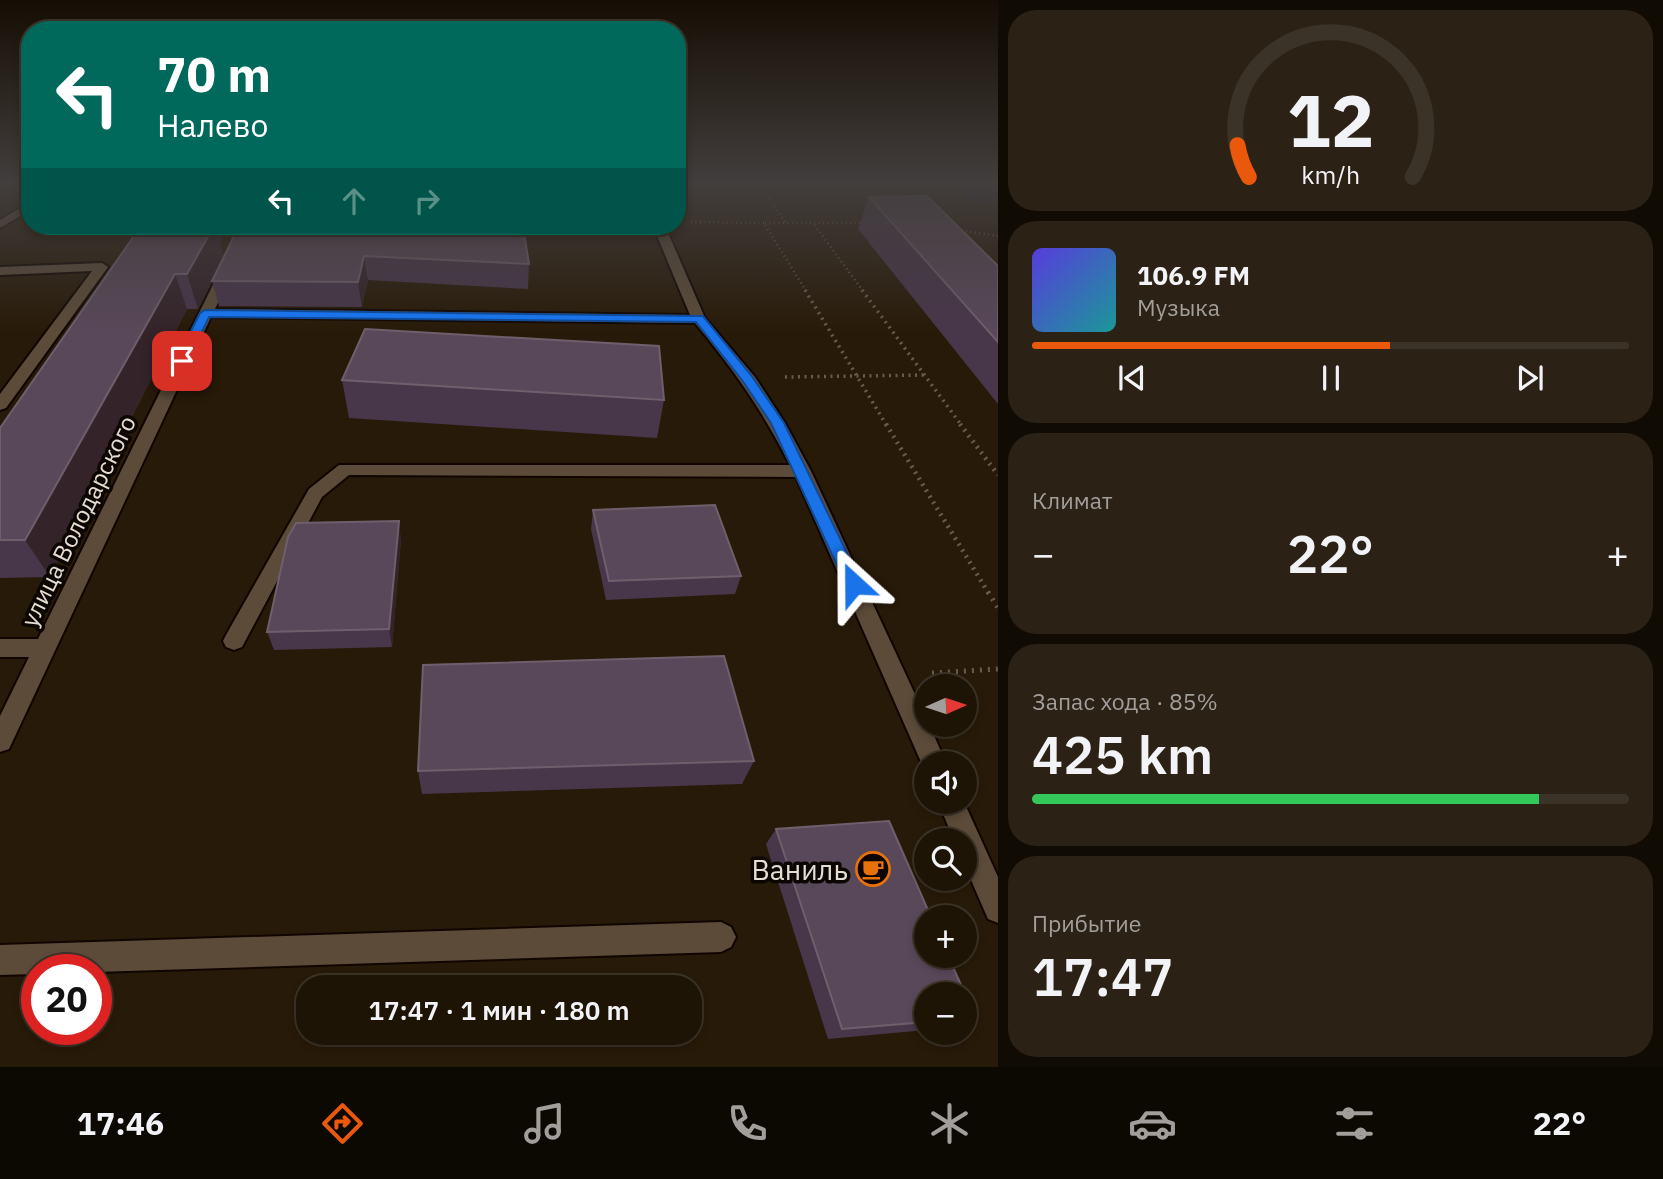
<!DOCTYPE html>
<html lang="ru">
<meta charset="utf-8">
<style>
:root{--surface:#1e1406;--page:#2b2114;--text:#f1f3f6;--muted:#a19e9b;--line:#3c3328;--accent:#ea580c}
body{margin:0;font-family:"IBM Plex Sans",sans-serif;background:var(--page);color:var(--text);height:100vh;display:flex;flex-direction:column;font-size:26px;white-space:nowrap}
*{box-sizing:border-box;margin:0}
p{font-size:23px;color:var(--muted)}
.icon{flex:none;width:38px;height:38px;fill:none;stroke:currentColor;stroke-width:2;stroke-linecap:round;stroke-linejoin:round}
.map{position:relative;flex:1;overflow:hidden}
.panel{display:flex;flex-direction:column;gap:10px;padding:10px;background:#100b03;width:665px}
.panel>*{flex:none}
.guide{position:absolute;left:21px;top:21px;width:665px;height:214px;border-radius:28px;box-shadow:0 4px 10px #0003,0 0 0 2px var(--line);background:#00695c;color:#fff;overflow:hidden}
.needle{width:46px;rotate:87deg}
.controls{position:absolute;left:914px;top:674px;display:grid;gap:14px}
.controls a{display:grid;place-items:center;width:63px;height:63px;border-radius:50%;background:var(--surface);box-shadow:0 4px 10px #0003,0 0 0 2px var(--line);font-size:35px}
.speed{position:absolute;left:21px;top:954px;display:flex;gap:14px;font-size:35px;font-weight:700;text-align:center}
.speed>*{display:grid;place-content:center;width:91px;height:91px;border-radius:50%;background:var(--surface);box-shadow:0 4px 10px #0003,0 0 0 2px var(--line);line-height:1}
.speed .limit{border:10px solid #d22;background:#fff;color:#111}
.pin{position:absolute;display:grid;place-items:center;width:60px;height:60px;color:#fff;margin:-30px;border-radius:14px;box-shadow:0 4px 10px #0006}
.me{position:absolute;width:77px;margin:-38px;rotate:336deg;stroke-linejoin:round;filter:drop-shadow(0 0 5px #0008)}
.turn{display:flex;align-items:center;gap:24px;height:147px;padding:0 21px;font-size:32px}
.turn .icon{width:91px;height:91px;stroke-width:2.5}
.turn b{display:block;font-size:49px;line-height:60px}
.lanes{display:flex;align-items:center;height:66px;padding:0 21px;background:#0003;justify-content:center;gap:35px;direction:ltr}
.lanes .off{opacity:.35}
.big{font-size:52px;font-weight:600;line-height:1.1}
.panel .tile{flex:1;display:flex;flex-direction:column;justify-content:center;gap:10px;min-width:0;padding:0 24px;border-radius:28px;background:var(--page)}
.panel .dial{align-items:center;gap:0}
.dial svg{height:182px;overflow:visible;fill:none;stroke:var(--line);stroke-width:7;stroke-linecap:round;text-anchor:middle}
.dial text{fill:var(--text);stroke:none}
.song{display:flex;align-items:center;gap:21px}
.cover{width:84px;height:84px;border-radius:10px;background:linear-gradient(135deg,hsl(250 70% 55%),hsl(180 70% 35%))}
.played{height:7px;border-radius:4px;background:linear-gradient(90deg,var(--accent) 60%,var(--line) 60%)}
.keys{display:flex;justify-content:space-around;direction:ltr}
.heat{display:flex;justify-content:space-between;align-items:center;font-size:38px;direction:ltr}
.charge{height:10px;border-radius:5px;background:linear-gradient(90deg,#34c759 85%,var(--line) 0)}
.trip{position:absolute;left:296px;top:975px;width:406px;height:70px;border-radius:28px;background:var(--surface);box-shadow:0 4px 10px #0003,0 0 0 2px var(--line);font-weight:600;line-height:70px;text-align:center}
.dock{display:flex;height:112px;justify-content:space-around;align-items:center;background:#0c0802;color:var(--muted)}
.dock .icon{width:49px;height:49px}
.dock .selected{color:var(--accent)}
.dock b{font-size:32px;color:var(--text)}
main{display:flex;flex:1;min-height:0}
.map>svg:first-child{display:block}
</style>
<main>
<div class="map">
<svg width="998" height="1067" viewBox="0 0 998 1067">
<rect width="100%" height="100%" fill="#281a08"/>
<path fill="#252131" d="M 955,184 L 998,184 L 998,204 L 975,202 Z"/>
<g fill="none" stroke-linecap="round" stroke-linejoin="round">
<g stroke="#100500" stroke-width="4">
<g id="lane">
<path d="M 30,202 L 30,210 L 0,228 L 0,220 Z"/>
<path d="M 242,226 L 254,226 L 215,309 L 690,315 L 653,226 L 665,226 L 705,318 L 755,377 L 785,423 L 811,471 L 926,718 L 926,724 L 929,724 L 946,763 L 926,763 L 925,771 L 796,477 L 349,475 L 322,497 L 242,647 L 234,650 L 226,647 L 223,641 L 226,635 L 309,489 L 339,465 L 790,465 C 762,410 734,370 695,323 L 211,317 L 9,749 L 0,752 L 0,716 L 29,657 L 0,657 L 0,639 L 38,639 Z"/>
<path d="M 102,263 L 108,267 L 6,408 L 0,410 L 0,394 L 92,271 L 0,275 L 0,267 Z"/>
<path d="M 938,802 L 964,802 L 998,877 L 998,923 L 988,919 L 964,864 L 964,840 L 954,840 Z"/>
<path d="M 721,922 L 731,927 L 736,937 L 731,947 L 721,952 L 96,972 L 96,970 L 37,970 L 37,974 L 0,975 L 0,945 Z"/>
</g>
</g>
<g stroke="#685c4c" stroke-width="2.5" stroke-dasharray="1 3.5" stroke-linecap="butt">
<path d="M 759,184 L 785,222"/>
<path d="M 691,222 L 764,223"/>
<path d="M 957,230 L 998,236"/>
<path d="M 806,291 L 764,223 L 813,223"/>
<path d="M 863,291 L 813,223 L 866,223"/>
</g>
<g stroke="#685c4c" stroke-width="3.5" stroke-dasharray="2 4.5" stroke-linecap="butt">
<path d="M 805,290 L 887,426"/>
<path d="M 862,290 L 962,426"/>
<path d="M 785,377 L 924,375"/>
</g>
<g stroke="#685c4c" stroke-width="4.5" stroke-dasharray="2 5" stroke-linecap="butt">
<path d="M 886,424 L 989,594"/>
<path d="M 960,424 L 998,475"/>
</g>
<g stroke="#685c4c" stroke-width="5" stroke-dasharray="2 6" stroke-linecap="butt">
<path d="M 988,592 L 998,608"/>
<path d="M 932,673 L 998,669"/>
</g>
<use href="#lane" fill="#5c4b39" fill-rule="evenodd"/>
</g>
<g fill="#48364a">
<path d="M 869,197 L 998,266 L 998,404 L 858,229 Z"/>
<path d="M 133,226 L 225,226 L 226,231 L 220,243 L 224,256 L 236,232 L 529,264 L 528,289 L 368,280 L 362,307 L 219,306 L 212,281 L 198,309 L 187,309 L 50,577 L 0,578 L 0,428 L 136,233 Z"/>
<path d="M 342,380 L 664,400 L 657,438 L 349,418 Z"/>
<path d="M 593,510 L 741,576 L 735,594 L 606,600 L 591,529 Z"/>
<path d="M 401,539 L 392,647 L 274,650 L 267,632 Z"/>
<path d="M 754,761 L 742,784 L 422,794 L 418,771 Z"/>
<path d="M 889,821 L 931,917 L 926,917 L 926,956 L 948,956 L 976,1018 L 964,1023 L 964,994 L 926,994 L 926,1030 L 828,1039 L 766,844 L 776,829 Z"/>
</g>
<g fill="#34242a">
<path d="M 205,226 L 225,226 L 226,231 L 220,243 L 224,256 L 198,309 L 187,274 Z"/>
<path d="M 364,256 L 368,280 L 362,307 L 358,282 Z"/>
<path d="M 175,274 L 187,309 L 50,577 L 25,540 Z"/>
<path d="M 399,521 L 401,539 L 392,647 L 389,629 Z"/>
</g>
<g fill="#594859" stroke="#6f5f6c" stroke-width="2">
<path d="M 927,196 L 998,266 L 998,342 L 869,197 Z"/>
<path d="M 141,226 L 214,226 L 187,274 L 175,274 L 25,540 L 0,540 L 0,428 Z"/>
<path d="M 303,226 L 523,226 L 529,264 L 364,256 L 358,282 L 212,281 L 236,232 L 301,231 Z"/>
<path d="M 365,329 L 659,346 L 664,400 L 342,380 Z"/>
<path d="M 715,505 L 741,576 L 609,581 L 593,510 Z"/>
<path d="M 399,521 L 389,629 L 267,632 L 288,537 L 296,523 Z"/>
<path d="M 724,656 L 754,761 L 418,771 L 423,665 Z"/>
<path d="M 889,821 L 931,917 L 926,917 L 926,956 L 948,956 L 976,1018 L 964,1019 L 964,994 L 926,994 L 926,1022 L 842,1029 L 776,829 Z"/>
</g>
<linearGradient id="sky" x2="0" y2="1"><stop stop-color="#160e04"/><stop offset="0.55" stop-color="#423e3d"/><stop offset="1" stop-color="#423e3d" stop-opacity="0"/></linearGradient>
<rect width="998" height="333" fill="url(#sky)"/>
<path fill="#1a73e8" stroke="#114b97" stroke-width="2" d="M 205,310 L 703,316 L 751,375 L 784,423 L 862,584 L 860,589 L 848,589 L 771,423 L 742,380 L 696,322 L 209,317 L 188,361 L 187,364 L 178,364 L 176,361 L 200,313 Z"/>
<defs>
<g id="cafe-ring" transform="scale(1.75)"><circle r="9.5" fill="#0c0602" stroke="#e8710a" stroke-width="1.5"/><path d="M-5.5-4.5H6V0H3Q3 3.5 0 3.5H-2.5Q-5.5 3.5-5.5 0ZM3-3.2v2h1.7v-2ZM-6 4.5H4V6H-6Z" fill="#e8710a"/></g>
</defs>
<g fill-rule="evenodd">
<use href="#cafe-ring" x="873" y="869"/>
</g>
<g text-anchor="middle" dominant-baseline="central" stroke-width="7" stroke-linejoin="round" paint-order="stroke">
<g font-size="24" fill="#e6dcd1" stroke="#0c0602">
<text transform="translate(78 521) rotate(-64)">улица Володарского</text>
</g>
<g font-size="28" fill="#e6dcd1" stroke="#0c0602" text-anchor="end">
<text x="848" y="869">Ваниль</text>
</g>
</g>
</svg>
<div class="controls">
<a><svg class="needle" viewBox="-14 -14 28 28"><path d="M0-13l5 13h-10z" fill="#e53935"/><path d="M0 13l5-13h-10z" fill="#a19e9b"/></svg></a>
<a><svg class="icon" aria-label="sound" viewBox="0 0 24 24"><path d="M4 9h4l5-4v14l-5-4H4zM17 9q2 3 0 6"/></svg></a>
<a><svg class="icon" aria-label="search" viewBox="0 0 24 24"><circle cx="10" cy="10" r="6"/><path d="M15 15l6 6"/></svg></a>
<a>+</a>
<a>−</a>
</div>
<div class="speed"><div class="limit">20</div></div>
<div class="pin" style="left:182px;top:361px;background:#d93025"><svg class="icon" aria-label="arrive" viewBox="0 0 24 24"><path d="M6 21V4h12l-3 4 3 4H6"/></svg></div>
<svg class="me" style="left:854px;top:584px" viewBox="-20 -20 40 40"><path d="M0-17L14 15 0 8-14 15z" fill="#1a73e8" stroke="#fff" stroke-width="4"/></svg>
<div class="trip">17:47 · 1 мин · 180 m</div>
<div class="guide">
<div class="turn"><svg class="icon" aria-label="left" viewBox="0 0 24 24"><path d="M17 20v-9H6M10 6l-5 5 5 5"/></svg><div><b>70 m</b>Налево</div></div>
<div class="lanes"><svg class="icon" aria-label="left" viewBox="0 0 24 24"><path d="M17 20v-9H6M10 6l-5 5 5 5"/></svg><svg class="icon off" aria-label="ahead" viewBox="0 0 24 24"><path d="M12 20V5M6 11l6-6 6 6"/></svg><svg class="icon off" aria-label="right" viewBox="0 0 24 24"><path d="M7 20v-9h11M14 6l5 5-5 5"/></svg></div>
</div>
</div>
<section class="panel">
<div class="tile dial"><svg viewBox="0 0 100 80">
<path d="M14 69A42 42 0 1 1 86 69"/>
<path d="M14 69A42 42 0 0 1 9 55" stroke="#ea580c"/>
<text x="50" y="56" font-size="32" font-weight="700">12</text>
<text x="50" y="72" font-size="11">km/h</text>
</svg></div>
<div class="tile">
<div class="song"><i class="cover"></i><div><b>106.9 FM</b><p>Музыка</p></div></div>
<div class="played"></div>
<div class="keys"><svg class="icon" aria-label="previous" viewBox="0 0 24 24"><path d="M18 5L8 12l10 7zM5 5v14"/></svg><svg class="icon" aria-label="pause" viewBox="0 0 24 24"><path d="M8 5v14M16 5v14"/></svg><svg class="icon" aria-label="next" viewBox="0 0 24 24"><path d="M6 5l10 7-10 7zM19 5v14"/></svg></div>
</div>
<div class="tile"><p>Климат</p>
<div class="heat"><a>−</a><b class="big">22°</b><a>+</a></div>
</div>
<div class="tile"><p>Запас хода · 85%</p><b class="big">425 km</b><div class="charge"></div></div>
<div class="tile"><p>Прибытие</p><b class="big">17:47</b></div>
</section>
</main>
<nav class="dock">
<b>17:46</b>
<svg class="icon selected" aria-label="directions" viewBox="0 0 24 24"><path d="M12 3l9 9-9 9-9-9zM9 14v-3h6M13 9l2 2-2 2"/></svg>
<svg class="icon" aria-label="music" viewBox="0 0 24 24"><path d="M9 18V5l10-2v13"/><circle cx="6" cy="18" r="3"/><circle cx="16" cy="16" r="3"/></svg>
<svg class="icon" aria-label="phone" viewBox="0 0 24 24"><path d="M5 4h4l2 5-3 2q2 4 5 5l2-3 5 2v4C11 20 4 13 5 4z"/></svg>
<svg class="icon" aria-label="climate" viewBox="0 0 24 24"><path d="M12 3v18M4 7l16 10M4 17L20 7"/></svg>
<svg class="icon" aria-label="car" viewBox="0 0 24 24"><path d="M5 17H2v-5l4-1 3-4h7l3 4 3 1v5h-3M9 17h6M6 11h13"/><circle cx="7" cy="17" r="2"/><circle cx="17" cy="17" r="2"/></svg>
<svg class="icon" aria-label="filters" viewBox="0 0 24 24"><path d="M4 7h16M4 17h16"/><circle cx="9" cy="7" r="2"/><circle cx="15" cy="17" r="2"/></svg>
<b>22°</b>
</nav>
